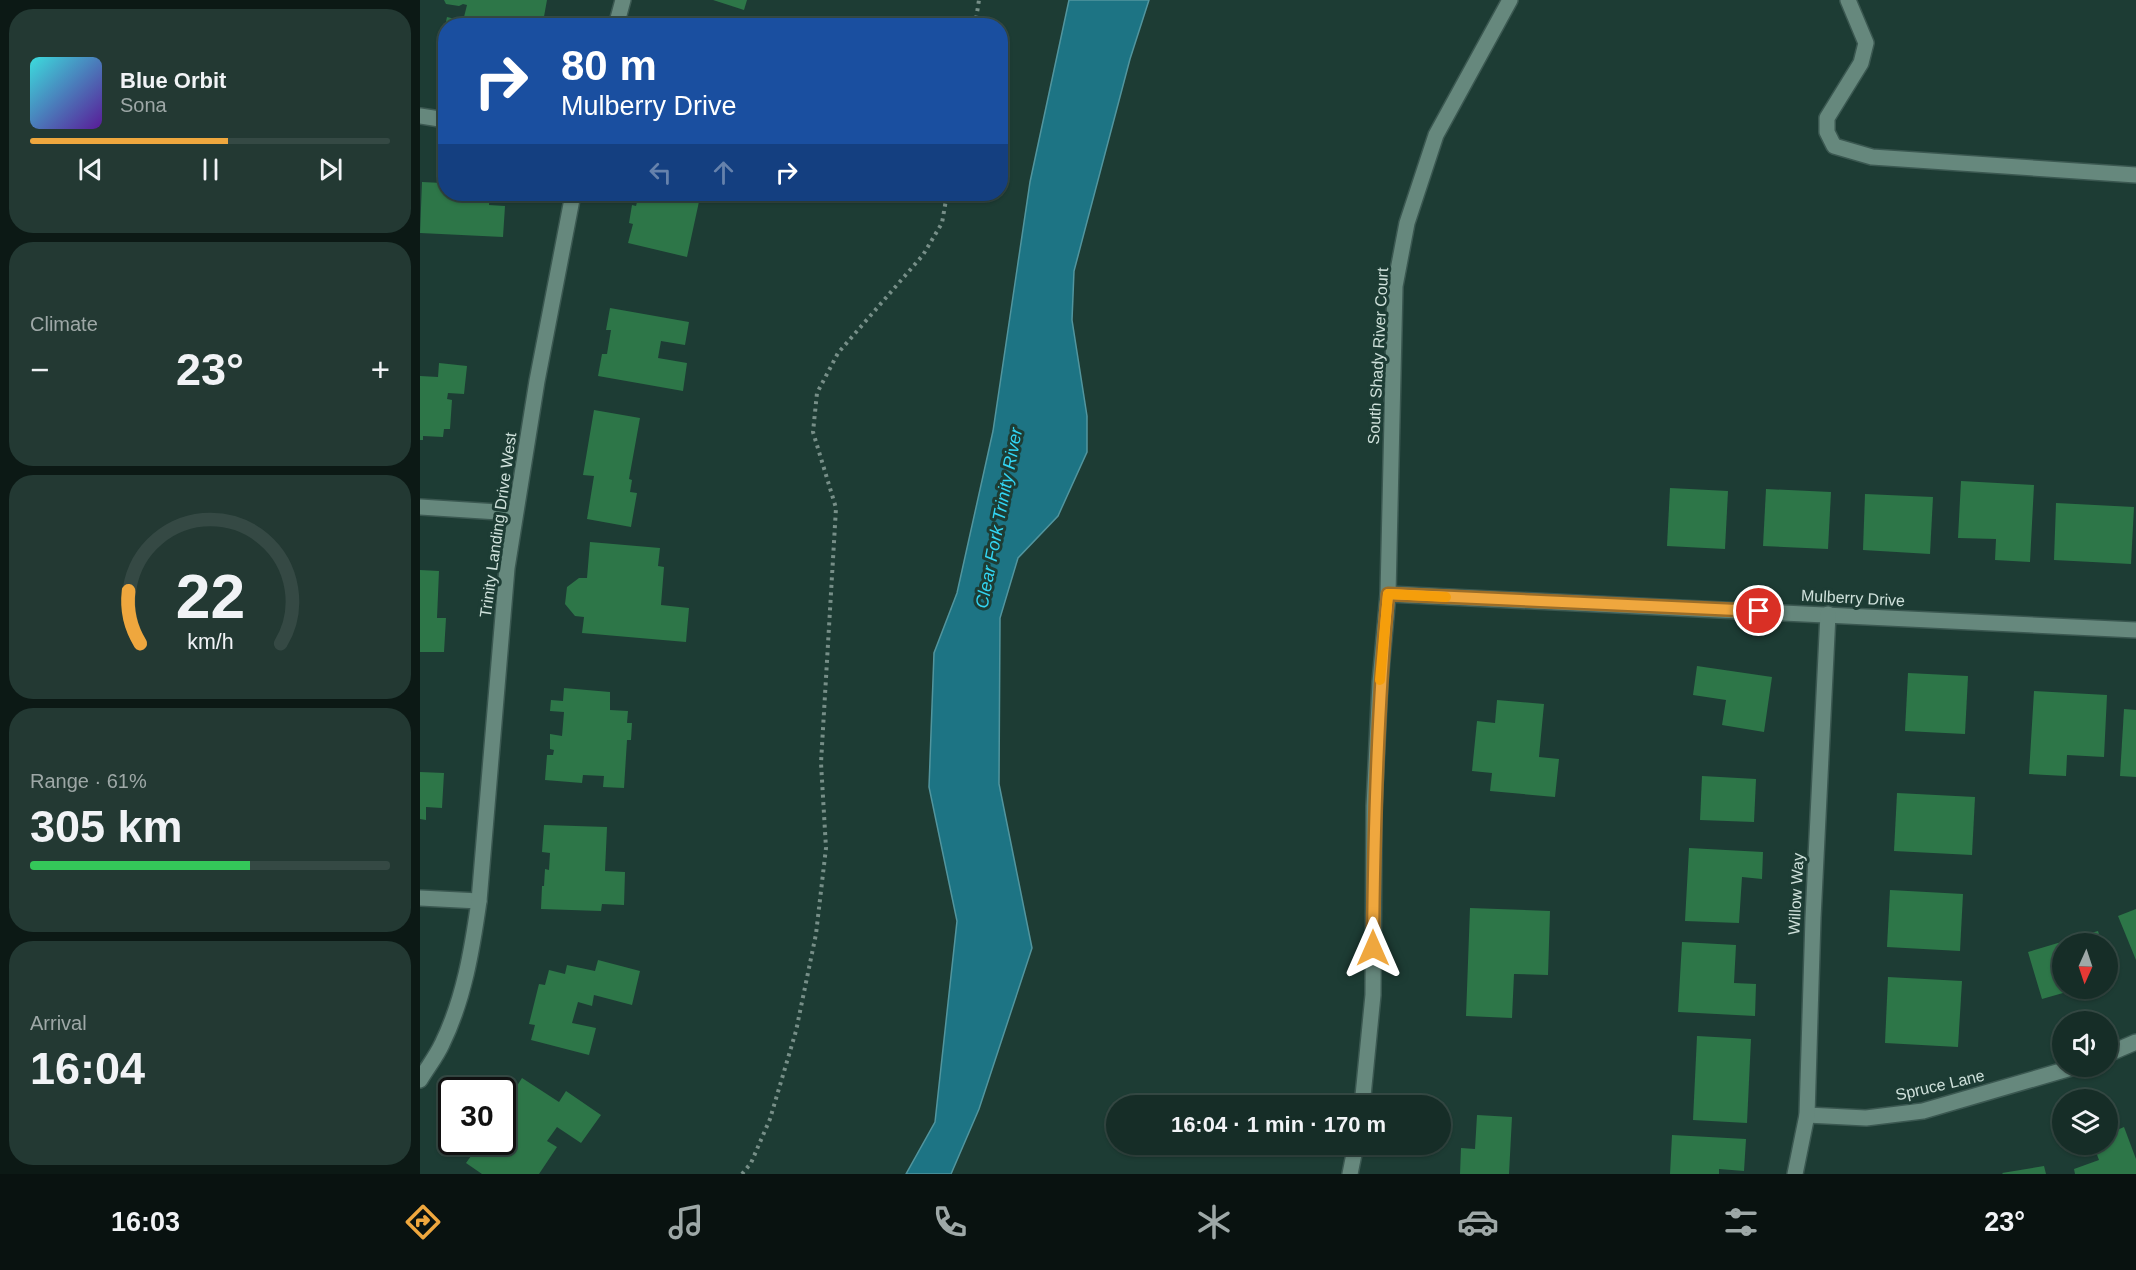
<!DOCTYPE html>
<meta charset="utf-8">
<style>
:root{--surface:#162d27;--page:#233933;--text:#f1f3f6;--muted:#9ea8a7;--line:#354944;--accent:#efa73e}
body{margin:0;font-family:Arial,sans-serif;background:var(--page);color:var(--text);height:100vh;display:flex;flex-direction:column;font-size:22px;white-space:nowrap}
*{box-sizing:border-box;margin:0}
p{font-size:20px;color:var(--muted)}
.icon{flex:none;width:33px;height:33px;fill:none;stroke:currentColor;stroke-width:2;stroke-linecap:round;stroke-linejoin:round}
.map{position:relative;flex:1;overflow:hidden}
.details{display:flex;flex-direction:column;gap:9px;padding:9px;background:#0c1915;width:420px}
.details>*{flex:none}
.guide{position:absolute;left:18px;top:18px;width:570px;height:183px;border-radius:24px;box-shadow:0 2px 4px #0004,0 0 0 2px var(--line);background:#1a4fa0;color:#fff;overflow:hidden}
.needle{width:39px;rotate:183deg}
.buttons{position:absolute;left:1632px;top:933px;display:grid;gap:12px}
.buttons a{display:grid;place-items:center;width:66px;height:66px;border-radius:50%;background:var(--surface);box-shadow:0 2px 4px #0004,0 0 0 2px var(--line);font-size:30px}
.speed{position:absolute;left:18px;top:1077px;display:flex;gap:12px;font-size:30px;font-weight:700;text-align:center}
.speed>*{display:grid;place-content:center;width:78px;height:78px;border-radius:50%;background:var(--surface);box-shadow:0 2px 4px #0004,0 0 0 2px var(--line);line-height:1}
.speed .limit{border:3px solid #111;border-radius:9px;background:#fff;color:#111}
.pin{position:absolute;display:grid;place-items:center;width:51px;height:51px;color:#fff;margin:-26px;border:3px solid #fff;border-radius:50%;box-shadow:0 2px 6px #0007}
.me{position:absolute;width:66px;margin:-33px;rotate:0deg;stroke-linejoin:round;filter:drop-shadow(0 0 4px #0008)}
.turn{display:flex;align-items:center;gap:21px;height:126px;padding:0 24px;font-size:27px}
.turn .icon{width:78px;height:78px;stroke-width:2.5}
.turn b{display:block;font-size:42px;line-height:51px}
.lanes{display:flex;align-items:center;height:57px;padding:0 24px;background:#0003;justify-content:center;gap:30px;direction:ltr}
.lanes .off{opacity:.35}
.big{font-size:45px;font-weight:700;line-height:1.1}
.details .card{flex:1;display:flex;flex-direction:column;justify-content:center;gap:9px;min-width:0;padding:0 21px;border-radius:24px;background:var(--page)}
.details .dial{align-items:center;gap:0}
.dial svg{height:156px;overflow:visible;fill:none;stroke:var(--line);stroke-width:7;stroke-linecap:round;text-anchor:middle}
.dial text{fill:var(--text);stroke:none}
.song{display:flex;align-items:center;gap:18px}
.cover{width:72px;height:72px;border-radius:9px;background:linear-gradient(135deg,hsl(180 70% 55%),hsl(270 70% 35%))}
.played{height:6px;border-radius:3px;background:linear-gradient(90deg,var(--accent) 55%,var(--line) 55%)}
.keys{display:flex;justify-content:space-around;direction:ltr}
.heat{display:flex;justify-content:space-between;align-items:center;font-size:33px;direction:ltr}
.charge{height:9px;border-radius:4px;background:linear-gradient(90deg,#34c759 61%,var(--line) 0)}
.trip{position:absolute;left:686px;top:1095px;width:345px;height:60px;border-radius:30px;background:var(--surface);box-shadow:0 2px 4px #0004,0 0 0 2px var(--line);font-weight:700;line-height:60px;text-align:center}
.menu{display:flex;height:96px;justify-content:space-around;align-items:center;background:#091210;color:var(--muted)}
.menu .icon{width:42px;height:42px}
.menu .current{color:var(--accent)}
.menu b{font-size:27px;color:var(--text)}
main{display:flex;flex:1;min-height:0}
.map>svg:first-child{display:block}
</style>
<main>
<section class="details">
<div class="card">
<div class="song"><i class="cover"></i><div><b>Blue Orbit</b><p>Sona</p></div></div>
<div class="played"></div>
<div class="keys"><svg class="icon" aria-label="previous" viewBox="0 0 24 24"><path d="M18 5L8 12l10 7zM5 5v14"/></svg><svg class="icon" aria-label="pause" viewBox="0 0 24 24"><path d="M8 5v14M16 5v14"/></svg><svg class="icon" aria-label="next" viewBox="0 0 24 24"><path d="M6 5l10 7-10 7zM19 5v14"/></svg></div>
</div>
<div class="card"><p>Climate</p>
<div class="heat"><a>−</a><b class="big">23°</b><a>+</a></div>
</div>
<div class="card dial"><svg viewBox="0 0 100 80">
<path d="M14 69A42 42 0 1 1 86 69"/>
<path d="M14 69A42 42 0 0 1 8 42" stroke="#efa73e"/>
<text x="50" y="56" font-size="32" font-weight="700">22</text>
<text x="50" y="72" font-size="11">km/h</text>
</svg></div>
<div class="card"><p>Range · 61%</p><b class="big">305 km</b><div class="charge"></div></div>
<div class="card"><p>Arrival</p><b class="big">16:04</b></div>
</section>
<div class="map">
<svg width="1716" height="1174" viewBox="0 0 1716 1174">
<rect width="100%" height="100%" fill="#1d3c34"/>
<path fill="#1d7484" stroke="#52959e" stroke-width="1.5" d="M 649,0 L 729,0 L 710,59 L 654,271 L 652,320 L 667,416 L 667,452 L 638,516 L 598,558 L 580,618 L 579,784 L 612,948 L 559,1109 L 531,1174 L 486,1174 L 515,1122 L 537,921 L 509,787 L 514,653 L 537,593 L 573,431 L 610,182 Z"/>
<g fill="#2d7648">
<path d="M 24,0 L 127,0 L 123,22 L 110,20 L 109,26 L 25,26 L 27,17 L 43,21 L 47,5 L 43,4 L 39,6 L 26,4 Z"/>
<path d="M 293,0 L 327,0 L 324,10 Z"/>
<path d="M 26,27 L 26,47 L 20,46 Z"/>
<path d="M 22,181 L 26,181 L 26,194 L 70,194 L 69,205 L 85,206 L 83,237 L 0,233 L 2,182 L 22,183 Z"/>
<path d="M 219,194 L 266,194 L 280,197 L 267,257 L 208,243 L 213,224 L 209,223 L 212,205 L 216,206 Z"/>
<path d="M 190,308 L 269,322 L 265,345 L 241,341 L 238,358 L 267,363 L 263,391 L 178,376 L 182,354 L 187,354 L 191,330 L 186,330 Z"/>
<path d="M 19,363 L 47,366 L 44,394 L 28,393 L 27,399 L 32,400 L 30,429 L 24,429 L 23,437 L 3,436 L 3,440 L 0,440 L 0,376 L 18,377 Z"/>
<path d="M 174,410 L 220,418 L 209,479 L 212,480 L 210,492 L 217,493 L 211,527 L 167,519 L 174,476 L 163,475 Z"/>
<path d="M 1541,481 L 1614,485 L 1610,562 L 1575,560 L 1576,539 L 1538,538 Z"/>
<path d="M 1250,488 L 1308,491 L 1305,549 L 1247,546 Z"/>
<path d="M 1346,489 L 1411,492 L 1408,549 L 1343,546 Z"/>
<path d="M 1445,494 L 1513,497 L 1510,554 L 1443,550 Z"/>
<path d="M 1636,503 L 1714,507 L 1711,564 L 1634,560 Z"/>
<path d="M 170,542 L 240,548 L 238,566 L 244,567 L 241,605 L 269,608 L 266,642 L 162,633 L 164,617 L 155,616 L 145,604 L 147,587 L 159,578 L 167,578 Z"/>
<path d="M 0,570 L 19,571 L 17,618 L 26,618 L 24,652 L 0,652 Z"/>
<path d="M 1277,666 L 1352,677 L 1344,732 L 1302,725 L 1306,700 L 1273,695 Z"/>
<path d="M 1488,673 L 1548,676 L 1545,734 L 1485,731 Z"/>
<path d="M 144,688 L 190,692 L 190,710 L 208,711 L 207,723 L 212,723 L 211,740 L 207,740 L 204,788 L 183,787 L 184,776 L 163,775 L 162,783 L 125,780 L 127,755 L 133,755 L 134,750 L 130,749 L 130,734 L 142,736 L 144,712 L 130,711 L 131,700 L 143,701 Z"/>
<path d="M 1614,691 L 1687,695 L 1684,757 L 1647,755 L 1646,776 L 1609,774 Z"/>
<path d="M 1077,700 L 1124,704 L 1119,757 L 1139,759 L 1135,797 L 1070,791 L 1072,773 L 1052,771 L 1057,721 L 1075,723 Z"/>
<path d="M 1704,709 L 1716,710 L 1716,777 L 1700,776 Z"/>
<path d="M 0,772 L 24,773 L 22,808 L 6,807 L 6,820 L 0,819 Z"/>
<path d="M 1282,776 L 1336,779 L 1334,822 L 1280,820 Z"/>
<path d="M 1477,793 L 1555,797 L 1552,855 L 1474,851 Z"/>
<path d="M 124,825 L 187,827 L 185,871 L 205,872 L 204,905 L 182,904 L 181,911 L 121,909 L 122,886 L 124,886 L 125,869 L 129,870 L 130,853 L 122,852 Z"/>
<path d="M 1269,848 L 1343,852 L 1342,879 L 1322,877 L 1319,923 L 1265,921 Z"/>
<path d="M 1470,890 L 1543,894 L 1540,951 L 1467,947 Z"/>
<path d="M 1050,908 L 1130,911 L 1128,975 L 1094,974 L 1092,1018 L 1046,1016 Z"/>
<path d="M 1716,909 L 1716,960 L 1698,916 Z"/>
<path d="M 1678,931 L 1682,944 L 1642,944 L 1642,988 L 1657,989 L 1622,999 L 1608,952 Z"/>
<path d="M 1262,942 L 1316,945 L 1314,983 L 1336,984 L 1335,1016 L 1258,1012 Z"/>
<path d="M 178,960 L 220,971 L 212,1005 L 174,995 L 172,1006 L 158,1002 L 152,1023 L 176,1028 L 169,1055 L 111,1040 L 115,1025 L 109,1024 L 119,984 L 125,985 L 129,970 L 145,974 L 147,965 L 175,971 Z"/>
<path d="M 1688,965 L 1692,979 L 1688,980 Z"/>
<path d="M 1468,977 L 1542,981 L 1538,1047 L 1465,1043 Z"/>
<path d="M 1277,1036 L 1331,1039 L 1327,1123 L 1273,1120 Z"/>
<path d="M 102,1078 L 139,1102 L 146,1091 L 181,1115 L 161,1143 L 137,1127 L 127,1141 L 137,1147 L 119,1174 L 62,1174 L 46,1163 L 56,1149 L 50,1145 L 52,1142 L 82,1142 L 82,1101 L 90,1089 L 93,1092 Z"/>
<path d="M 1057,1115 L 1092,1117 L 1089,1174 L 1040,1174 L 1041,1148 L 1055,1149 Z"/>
<path d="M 1704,1127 L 1716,1159 L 1716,1174 L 1655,1174 L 1654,1169 L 1679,1160 L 1673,1144 L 1688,1144 L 1688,1134 Z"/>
<path d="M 1252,1135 L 1326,1139 L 1324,1171 L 1299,1169 L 1299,1174 L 1250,1174 Z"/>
<path d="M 1624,1166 L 1626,1174 L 1583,1174 L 1582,1173 Z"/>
</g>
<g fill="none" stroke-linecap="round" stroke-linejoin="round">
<g stroke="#3b5851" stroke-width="18">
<path id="service" d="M 1428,0 L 1446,43 L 1441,63 L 1407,118 L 1407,132 L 1414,146 L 1452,157 L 1716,175"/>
</g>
<g stroke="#3b5851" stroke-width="18">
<g id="minor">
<path d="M 196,26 L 203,0"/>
<path d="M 0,116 L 26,120"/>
<path d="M 0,507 L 95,513"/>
<path d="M 968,594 L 1716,630"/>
<path d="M 0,898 L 59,901"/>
<path d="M 1688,1054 L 1716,1042"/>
<path d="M 0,1080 C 7,1068 16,1057 22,1044 C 44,999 52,950 59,901 L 87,568 L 117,381 L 153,194"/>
<path d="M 942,1106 L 953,995 L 954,806 L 960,682 L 968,594 L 975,286 L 987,223 L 1016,135 L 1090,0"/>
<path d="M 1387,1115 L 1446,1118 L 1503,1111 L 1658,1066"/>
<path d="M 930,1174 L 936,1144"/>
<path d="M 1375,1174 L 1387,1115 L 1393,918 L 1408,614"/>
</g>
</g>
<g stroke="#778f88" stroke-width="4" stroke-dasharray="3 4.5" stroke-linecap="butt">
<path d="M 555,26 L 559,0"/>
<path d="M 322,1174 L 331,1163 L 350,1119 L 376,1031 L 396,934 L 406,848 L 401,763 L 416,508 L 393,432 L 397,393 L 418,353 L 503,255 L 522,223 L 527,194"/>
</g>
<use href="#service" stroke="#66887d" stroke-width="15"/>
<use href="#minor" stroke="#66887d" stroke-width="15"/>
</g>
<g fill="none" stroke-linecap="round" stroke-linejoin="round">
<g stroke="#9b6d28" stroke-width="15">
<path id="route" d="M 953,948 C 954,829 957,712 968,594 L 1339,611"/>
</g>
<use href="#route" stroke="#efa73e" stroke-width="10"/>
<path stroke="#f59e0b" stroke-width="10" d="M 960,680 L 968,594 L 1026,597"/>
</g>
<g text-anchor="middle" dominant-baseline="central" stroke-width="6" stroke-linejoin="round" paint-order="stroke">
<g font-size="16" fill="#cfe1db" stroke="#1d3c34">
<text transform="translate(958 356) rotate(-87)">South Shady River Court</text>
<text transform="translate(78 525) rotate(-82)">Trinity Landing Drive West</text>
<text transform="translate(1433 598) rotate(3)">Mulberry Drive</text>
<text transform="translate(1376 894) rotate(-87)">Willow Way</text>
<text transform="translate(1520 1085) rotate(-13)">Spruce Lane</text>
</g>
<g font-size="18" font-style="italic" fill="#32d5f3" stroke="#1d3c34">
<text transform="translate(579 518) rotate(-79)">Clear Fork Trinity River</text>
</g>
</g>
</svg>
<div class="buttons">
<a><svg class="needle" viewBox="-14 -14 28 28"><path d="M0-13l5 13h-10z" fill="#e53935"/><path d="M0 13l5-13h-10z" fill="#9ea8a7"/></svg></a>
<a><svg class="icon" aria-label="sound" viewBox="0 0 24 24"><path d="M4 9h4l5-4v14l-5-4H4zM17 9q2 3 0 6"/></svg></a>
<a><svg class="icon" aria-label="layers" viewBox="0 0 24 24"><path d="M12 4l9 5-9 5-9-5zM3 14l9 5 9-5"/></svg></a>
</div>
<div class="speed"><div class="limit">30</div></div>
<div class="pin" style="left:1339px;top:611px;background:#d93025"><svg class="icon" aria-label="arrive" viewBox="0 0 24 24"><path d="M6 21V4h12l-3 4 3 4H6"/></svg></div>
<svg class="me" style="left:953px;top:948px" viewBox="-20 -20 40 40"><path d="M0-17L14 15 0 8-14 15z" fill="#efa73e" stroke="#fff" stroke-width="4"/></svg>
<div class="trip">16:04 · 1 min · 170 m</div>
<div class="guide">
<div class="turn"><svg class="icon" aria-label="right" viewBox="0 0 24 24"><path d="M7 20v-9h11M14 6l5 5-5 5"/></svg><div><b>80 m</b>Mulberry Drive</div></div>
<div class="lanes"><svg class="icon off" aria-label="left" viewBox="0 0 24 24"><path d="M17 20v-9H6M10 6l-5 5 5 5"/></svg><svg class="icon off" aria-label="ahead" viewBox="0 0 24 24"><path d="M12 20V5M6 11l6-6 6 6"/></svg><svg class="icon" aria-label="right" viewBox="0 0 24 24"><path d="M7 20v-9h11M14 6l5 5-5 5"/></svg></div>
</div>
</div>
</main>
<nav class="menu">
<b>16:03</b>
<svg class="icon current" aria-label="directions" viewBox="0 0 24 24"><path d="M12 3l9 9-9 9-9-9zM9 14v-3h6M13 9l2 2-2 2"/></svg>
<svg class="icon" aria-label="music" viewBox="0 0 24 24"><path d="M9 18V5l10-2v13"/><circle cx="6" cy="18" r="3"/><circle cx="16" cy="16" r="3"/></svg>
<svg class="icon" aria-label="phone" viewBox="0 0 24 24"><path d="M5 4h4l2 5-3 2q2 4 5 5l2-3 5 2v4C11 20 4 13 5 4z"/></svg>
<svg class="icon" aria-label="climate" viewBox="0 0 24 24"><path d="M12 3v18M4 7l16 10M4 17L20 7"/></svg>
<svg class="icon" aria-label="car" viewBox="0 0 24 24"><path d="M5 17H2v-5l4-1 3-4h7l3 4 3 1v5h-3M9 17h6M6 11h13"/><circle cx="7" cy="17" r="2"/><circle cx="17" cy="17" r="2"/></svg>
<svg class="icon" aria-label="filters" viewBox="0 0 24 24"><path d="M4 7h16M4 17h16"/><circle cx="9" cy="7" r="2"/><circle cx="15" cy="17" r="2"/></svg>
<b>23°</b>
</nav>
